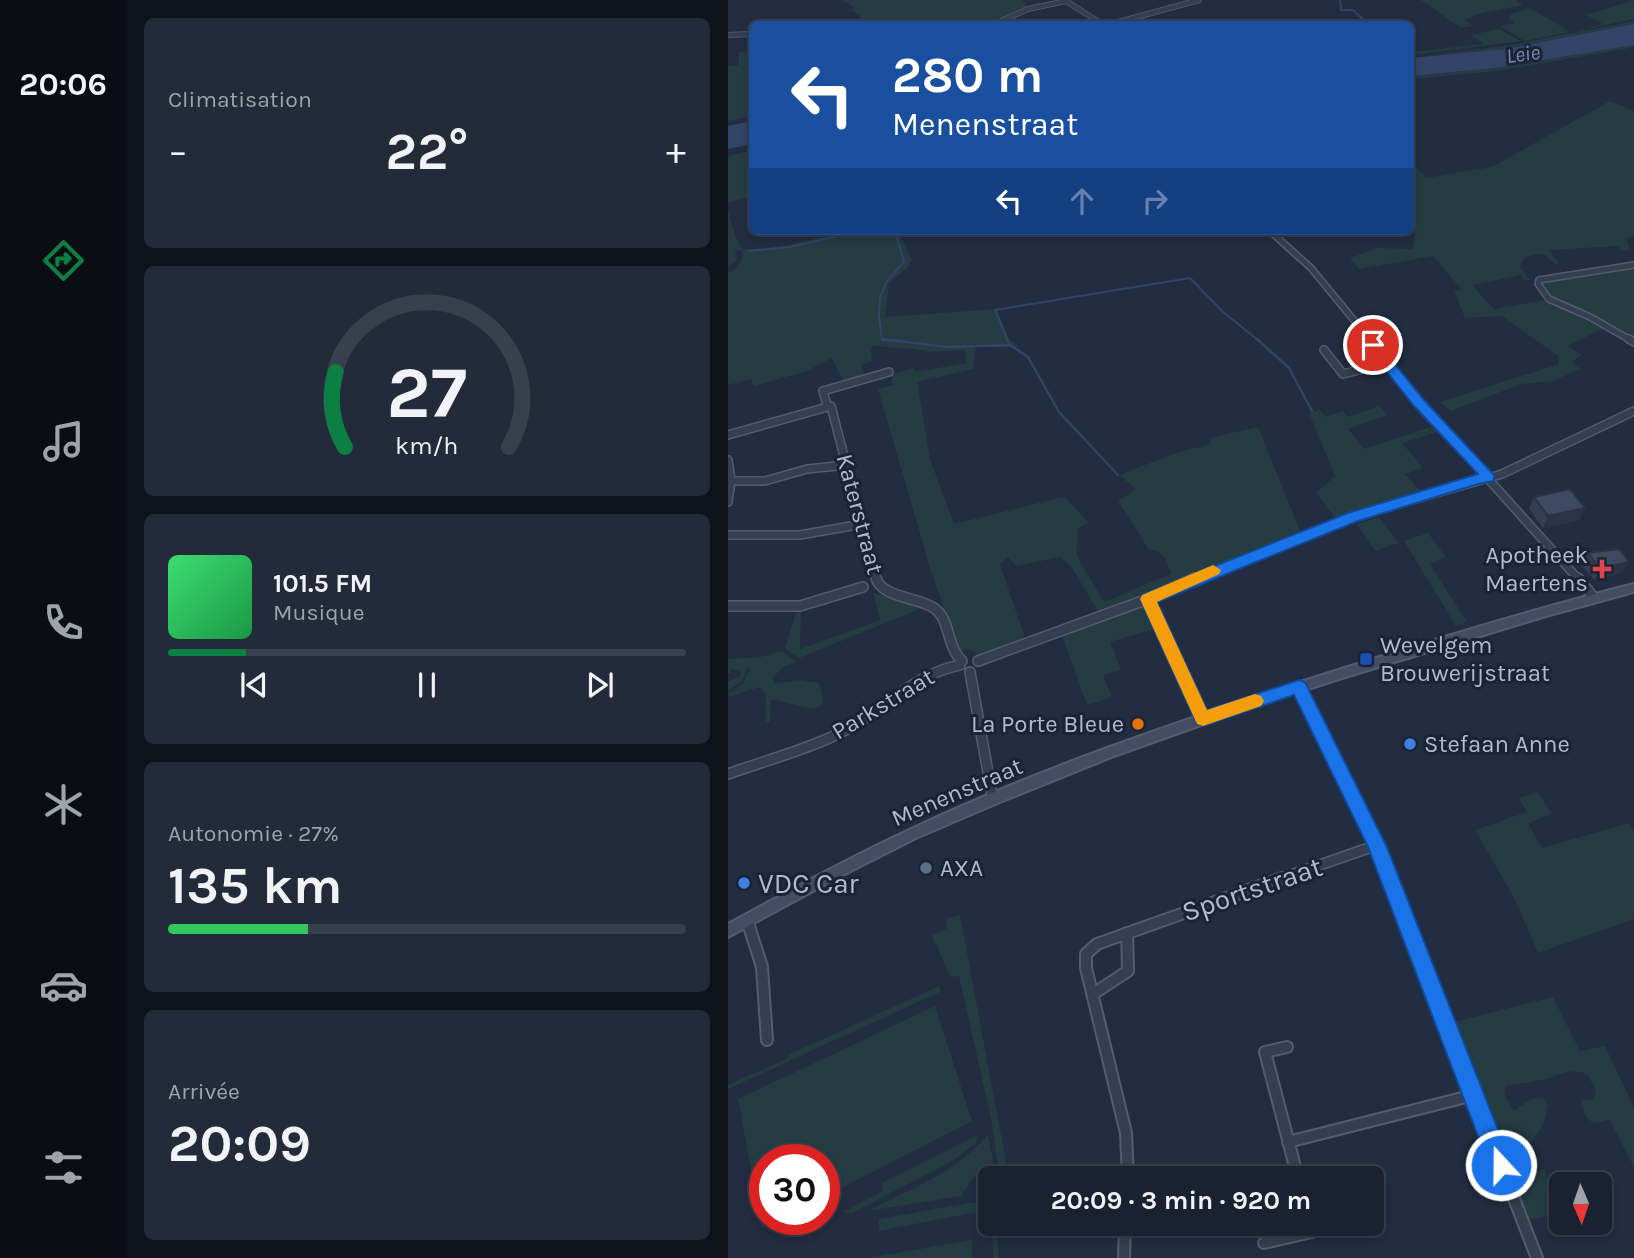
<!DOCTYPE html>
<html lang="fr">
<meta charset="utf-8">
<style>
:root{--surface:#1a2231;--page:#232a39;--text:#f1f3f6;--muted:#9fa4ab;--line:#383f4d;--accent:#0b8043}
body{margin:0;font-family:Karla,sans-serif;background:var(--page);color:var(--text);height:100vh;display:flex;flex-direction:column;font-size:26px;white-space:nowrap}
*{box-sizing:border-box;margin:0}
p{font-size:23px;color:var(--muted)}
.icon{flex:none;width:38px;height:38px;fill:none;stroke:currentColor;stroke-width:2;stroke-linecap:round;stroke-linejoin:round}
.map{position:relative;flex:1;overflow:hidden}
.drawer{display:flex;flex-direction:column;gap:18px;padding:18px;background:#0e131b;width:602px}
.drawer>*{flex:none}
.banner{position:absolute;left:21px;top:21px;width:665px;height:214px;border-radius:10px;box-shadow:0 4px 10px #0003,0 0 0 2px var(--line);background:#1a4fa0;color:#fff;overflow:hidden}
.needle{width:46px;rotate:178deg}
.tools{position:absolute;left:821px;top:1172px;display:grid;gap:14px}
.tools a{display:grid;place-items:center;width:63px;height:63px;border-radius:10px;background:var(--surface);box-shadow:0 4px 10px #0003,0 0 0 2px var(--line);font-size:35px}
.speed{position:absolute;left:21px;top:1144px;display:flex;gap:14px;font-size:35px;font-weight:700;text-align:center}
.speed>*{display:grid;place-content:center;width:91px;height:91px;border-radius:50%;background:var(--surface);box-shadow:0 4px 10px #0003,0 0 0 2px var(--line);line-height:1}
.speed .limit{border:10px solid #d22;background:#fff;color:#111}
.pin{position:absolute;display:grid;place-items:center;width:60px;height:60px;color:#fff;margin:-30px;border:4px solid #fff;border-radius:50%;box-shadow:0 2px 7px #0007}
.me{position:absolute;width:77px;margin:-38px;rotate:339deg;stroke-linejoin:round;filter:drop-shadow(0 0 5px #0008)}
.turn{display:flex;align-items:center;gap:24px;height:147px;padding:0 28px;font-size:32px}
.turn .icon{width:91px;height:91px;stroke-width:2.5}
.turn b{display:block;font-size:49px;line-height:60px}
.lanes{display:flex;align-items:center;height:66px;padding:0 28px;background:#0003;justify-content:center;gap:35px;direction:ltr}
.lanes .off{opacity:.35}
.big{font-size:52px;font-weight:700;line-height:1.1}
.drawer .widget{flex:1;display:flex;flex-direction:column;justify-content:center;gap:10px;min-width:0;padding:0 24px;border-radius:10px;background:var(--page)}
.drawer .dial{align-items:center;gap:0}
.dial svg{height:182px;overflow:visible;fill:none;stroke:var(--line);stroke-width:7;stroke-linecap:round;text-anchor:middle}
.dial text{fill:var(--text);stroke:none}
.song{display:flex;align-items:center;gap:21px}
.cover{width:84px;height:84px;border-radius:10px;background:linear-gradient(135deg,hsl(140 70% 55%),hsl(140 70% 35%))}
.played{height:7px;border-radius:4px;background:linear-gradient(90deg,var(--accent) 15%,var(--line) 15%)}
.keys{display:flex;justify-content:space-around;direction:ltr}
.heat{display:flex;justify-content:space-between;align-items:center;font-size:38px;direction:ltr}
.charge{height:10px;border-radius:5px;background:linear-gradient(90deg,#34c759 27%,var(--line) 0)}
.trip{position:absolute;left:250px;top:1166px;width:406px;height:70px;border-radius:10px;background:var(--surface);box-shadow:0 4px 10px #0003,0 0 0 2px var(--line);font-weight:700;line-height:70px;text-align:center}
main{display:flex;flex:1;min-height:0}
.tab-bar{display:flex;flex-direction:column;width:126px;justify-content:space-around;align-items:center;background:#0a0e14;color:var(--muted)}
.tab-bar .icon{width:49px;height:49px}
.tab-bar .current{color:var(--accent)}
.tab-bar b{font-size:32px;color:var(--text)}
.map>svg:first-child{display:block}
</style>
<main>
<nav class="tab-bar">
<b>20:06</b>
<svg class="icon current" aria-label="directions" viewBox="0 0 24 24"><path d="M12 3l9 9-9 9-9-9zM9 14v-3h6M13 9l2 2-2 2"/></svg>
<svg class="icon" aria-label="music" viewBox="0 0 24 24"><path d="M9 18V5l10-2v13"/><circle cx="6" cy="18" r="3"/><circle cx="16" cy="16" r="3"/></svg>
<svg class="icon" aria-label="phone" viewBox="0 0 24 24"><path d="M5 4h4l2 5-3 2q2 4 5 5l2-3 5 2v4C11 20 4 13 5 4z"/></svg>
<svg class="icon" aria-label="climate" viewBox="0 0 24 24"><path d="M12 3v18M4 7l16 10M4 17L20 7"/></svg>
<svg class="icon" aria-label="car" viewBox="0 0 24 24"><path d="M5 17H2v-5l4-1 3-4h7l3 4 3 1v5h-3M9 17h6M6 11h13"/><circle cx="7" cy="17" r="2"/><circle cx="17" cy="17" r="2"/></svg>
<svg class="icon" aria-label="filters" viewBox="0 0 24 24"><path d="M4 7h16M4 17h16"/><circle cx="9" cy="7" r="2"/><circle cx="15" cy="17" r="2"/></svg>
</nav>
<section class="drawer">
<div class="widget"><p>Climatisation</p>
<div class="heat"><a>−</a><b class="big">22°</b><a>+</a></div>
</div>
<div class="widget dial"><svg viewBox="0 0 100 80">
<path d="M14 69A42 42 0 1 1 86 69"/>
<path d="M14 69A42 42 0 0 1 10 36" stroke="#0b8043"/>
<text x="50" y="56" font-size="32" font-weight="700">27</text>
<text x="50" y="72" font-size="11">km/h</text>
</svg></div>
<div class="widget">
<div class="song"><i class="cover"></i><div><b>101.5 FM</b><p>Musique</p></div></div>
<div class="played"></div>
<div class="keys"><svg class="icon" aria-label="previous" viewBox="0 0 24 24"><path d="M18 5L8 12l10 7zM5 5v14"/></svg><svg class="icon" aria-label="pause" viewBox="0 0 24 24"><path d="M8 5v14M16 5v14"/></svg><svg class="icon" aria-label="next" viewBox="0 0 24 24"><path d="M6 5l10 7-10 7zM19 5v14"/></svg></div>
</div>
<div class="widget"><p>Autonomie · 27%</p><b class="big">135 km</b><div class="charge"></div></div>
<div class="widget"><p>Arrivée</p><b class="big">20:09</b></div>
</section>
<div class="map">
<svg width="906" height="1258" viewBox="0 0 906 1258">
<rect width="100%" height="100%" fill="#222d41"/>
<g fill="#243c42">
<path d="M 114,0 L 294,0 L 301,7 L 262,24 L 124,24 L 132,21 L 133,17 L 123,10 L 127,8 Z"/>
<path d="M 693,0 L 788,0 L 795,5 L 750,14 L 737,20 L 746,26 L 733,28 Z"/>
<path d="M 906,0 L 906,19 L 849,31 L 875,24 L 858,15 Z"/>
<path d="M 802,8 L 838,29 L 842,32 L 797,41 L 771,26 L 787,23 L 781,18 L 783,14 Z"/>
<path d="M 906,21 L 906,24 L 777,49 L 683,58 L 782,45 Z"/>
<path d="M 771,29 L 793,41 L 683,55 L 683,52 L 755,44 L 743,35 Z"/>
<path d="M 906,45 L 906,47 L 897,49 L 768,71 L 683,79 L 683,76 L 767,68 Z"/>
<path d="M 24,51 L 24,116 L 0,121 L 0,66 L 11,65 L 11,52 Z"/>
<path d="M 882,101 L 906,111 L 906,236 L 898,239 L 902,250 L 894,251 L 890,246 L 821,250 L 831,263 L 827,264 L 816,254 C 806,255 795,255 792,267 L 802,280 L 797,280 L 793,275 L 744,285 L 766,309 L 817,300 L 876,328 L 840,346 L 854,355 L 844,362 L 852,369 L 825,381 L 793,384 L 723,411 L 712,402 L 831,364 L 830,356 L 774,316 L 737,318 L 726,291 L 734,290 L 705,256 L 631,269 L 622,258 L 649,248 L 685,249 L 687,234 L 668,231 L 682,231 L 683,161 L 698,178 L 764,167 Z"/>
<path d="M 24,150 L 24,197 L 0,202 L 0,156 Z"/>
<path d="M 0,210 L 8,238 L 15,250 L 61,245 L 119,231 L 170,231 L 184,260 L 180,267 L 161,283 L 157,317 L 269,309 L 280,338 L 292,347 L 248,347 L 245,369 L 189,382 L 202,459 L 226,524 L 334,497 L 339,499 L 360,522 L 349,530 C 351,540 348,546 349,556 L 376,602 L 443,574 C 438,561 437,550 421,550 L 390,501 L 408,489 L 391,475 L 448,453 L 483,444 L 481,438 L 530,427 L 573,533 L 370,611 L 344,568 L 332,557 L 288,566 L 280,557 L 272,564 L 297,638 L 249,655 L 242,649 L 231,651 L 203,571 L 150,389 L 165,385 L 163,375 L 185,368 L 187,372 L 238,363 L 237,350 L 199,352 L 198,350 L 145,346 L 143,349 L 144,362 L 133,365 L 137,376 L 116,382 L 104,358 L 79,371 L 26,386 L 23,379 L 0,385 L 0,273 C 9,269 16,260 14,251 L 7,250 L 9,259 L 0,268 Z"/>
<path d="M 906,267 L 906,339 L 823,298 L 813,282 Z"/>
<path d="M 651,406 L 659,415 L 620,429 L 636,449 L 708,425 L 713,431 L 674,443 L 695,468 L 677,474 L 694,493 L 607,517 L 588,493 L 607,476 L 581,413 L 592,410 L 598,417 L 614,411 L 620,417 Z"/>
<path d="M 651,517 L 671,543 L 647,551 L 629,524 Z"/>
<path d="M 700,533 L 718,557 L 702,564 L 739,622 L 728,626 L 676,541 Z"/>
<path d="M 145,593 L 197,607 L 71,658 L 57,649 L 68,612 L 73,612 L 72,649 L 152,620 Z"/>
<path d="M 418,606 L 429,628 L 382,642 L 393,670 L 375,675 L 384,698 L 359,705 L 334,635 Z"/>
<path d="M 54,651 L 69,662 L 57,666 L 45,677 L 45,684 L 71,680 L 91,683 L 95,699 L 92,707 L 84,709 L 43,699 L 42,722 L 37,723 L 38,696 L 32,687 L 0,697 L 0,694 L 16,683 L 22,668 L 19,668 L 14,681 L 0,691 L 0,681 L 12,677 L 13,672 L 4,669 L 0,675 L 0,659 L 32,657 Z"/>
<path d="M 810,792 L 824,814 L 800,823 L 814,848 L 901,823 L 906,830 L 906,919 L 810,953 L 785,896 L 747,830 L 799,812 L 791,798 Z"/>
<path d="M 232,915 L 281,1178 L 272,1178 L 263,1118 L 231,976 L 222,977 L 204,935 L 218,929 L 219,918 Z"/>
<path d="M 211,986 L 212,992 L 0,1089 L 0,1085 L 58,1059 L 62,1054 Z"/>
<path d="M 825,997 L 852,1051 L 877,1046 L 906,1107 L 906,1167 L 881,1119 L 866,1124 L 858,1117 L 853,1104 L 855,1100 L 866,1099 L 868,1090 L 859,1074 C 838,1067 835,1075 817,1079 C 804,1082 791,1084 778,1086 L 776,1094 L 786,1111 L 803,1099 L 815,1098 L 820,1105 L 815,1125 L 797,1152 L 803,1172 L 817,1169 L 826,1214 L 800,1220 L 726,1022 Z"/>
<path d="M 207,1006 L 244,1121 L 96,1197 L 96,1160 L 37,1160 L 37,1220 L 51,1220 L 34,1229 L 10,1099 Z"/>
<path d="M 260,1134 L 266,1167 L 245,1178 L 233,1196 L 140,1211 C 182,1189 230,1172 260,1134 Z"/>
<path d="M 250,1135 L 248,1143 L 225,1161 L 124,1213 L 115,1212 L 155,1191 L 154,1183 Z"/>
<path d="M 241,1203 L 255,1203 L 262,1208 L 262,1223 L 268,1223 L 271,1258 L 265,1258 C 265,1237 266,1221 244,1213 L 151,1231 L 151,1219 Z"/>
<path d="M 244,1240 L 244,1258 L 139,1258 Z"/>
</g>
<g fill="#324468">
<path d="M 906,24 L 906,45 L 767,68 L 683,76 L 683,58 L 777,49 Z"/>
<path d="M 24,121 L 24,144 L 0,149 L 0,126 Z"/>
</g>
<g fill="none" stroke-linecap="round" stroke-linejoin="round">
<g stroke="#324468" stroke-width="2">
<path d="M 612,0 L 613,10 L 625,10 L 635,19 L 620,24"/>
<path d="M 20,251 L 62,247 L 132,231"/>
<path d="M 162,341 L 154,340 L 151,316 L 152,297 L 159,281 L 176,262 L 167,231"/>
<path d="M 280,341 L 267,310 L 462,278 L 494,311 L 531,341"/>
</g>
<g stroke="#324468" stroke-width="2.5">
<path d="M 154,339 L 219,347 L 282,345 L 300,357 L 331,412 L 390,475"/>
<path d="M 279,339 L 282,345"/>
<path d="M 529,339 L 561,368 L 584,411"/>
</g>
<g stroke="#545d6f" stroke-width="6">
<g id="minor-far4">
<path d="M 267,24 L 300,9 L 338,1 L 374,24"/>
<path d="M 383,24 L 471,0"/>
<path d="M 0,35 L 24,34"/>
</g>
</g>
<g stroke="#545d6f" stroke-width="8">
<g id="minor-far3">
<path d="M 542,231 L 583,268 L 643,341"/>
<path d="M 904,341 L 862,317 L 821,299 L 810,284 L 811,280 L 906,265"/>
</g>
</g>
<g stroke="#545d6f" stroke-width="10">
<g id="minor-far2">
<path d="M 641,339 L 692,403 L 851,580"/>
<path d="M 901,339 L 906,342"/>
<path d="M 596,350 L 615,374 L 659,363"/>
<path d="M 99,405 L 95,391 L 161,372"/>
<path d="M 0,435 L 103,406 L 148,580"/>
<path d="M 0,460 L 3,481 L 0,502"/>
<path d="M 3,481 L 37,481 L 79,469 L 109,466"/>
<path d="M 0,535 L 72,535 L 123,526"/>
<path d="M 463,580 L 625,517 L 774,474 L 906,411"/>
</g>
</g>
<g stroke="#545d6f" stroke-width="12">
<g id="minor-far1">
<path d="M 148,578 C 154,598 190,597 206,608 C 223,620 218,646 234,661"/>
<path d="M 850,578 L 866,598"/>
<path d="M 420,599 L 475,719"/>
<path d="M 0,606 L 72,606 L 135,587"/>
<path d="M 250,661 L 420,599 L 467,578"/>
<path d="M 242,672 L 265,800"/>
<path d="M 571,687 L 649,845 L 663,880"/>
<path d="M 0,774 C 44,758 95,746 135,720 C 170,698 189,674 232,665"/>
<path d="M 549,880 L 649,845"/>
</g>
</g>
<g stroke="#545d6f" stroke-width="14">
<g id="minor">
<path d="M 662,878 L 809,1258"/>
<path d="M 19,920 L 34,967 L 39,1040"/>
<path d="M 365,994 L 400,971 L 399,933"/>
<path d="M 559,1047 L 537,1052 L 570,1178"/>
<path d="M 560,1142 L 746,1095"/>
<path d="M 400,1178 L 398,1133 L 358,968 L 358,954 L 369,944 L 554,878"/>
<path d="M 536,1243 L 584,1232 L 582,1223"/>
<path d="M 396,1258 L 397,1223"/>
</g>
</g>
<g stroke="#545d6f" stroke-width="4">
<path id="secondary" d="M 906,584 L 906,592 L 818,616 L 614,678 L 498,716 L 386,756 L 272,802 L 188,838 L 109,878 L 0,937 L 0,924 C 59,892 118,859 179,831 C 310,769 448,722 585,678 C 691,644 798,611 906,584 Z"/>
</g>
<use href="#minor-far4" stroke="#363f51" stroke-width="4.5"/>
<use href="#minor-far3" stroke="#363f51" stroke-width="5"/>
<use href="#minor-far2" stroke="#363f51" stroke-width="7"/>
<use href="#minor-far1" stroke="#363f51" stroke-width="9"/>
<use href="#minor" stroke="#363f51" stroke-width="10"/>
<use href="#secondary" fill="#444d64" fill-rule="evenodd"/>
</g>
<g fill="#353f54">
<path d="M 806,497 L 857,508 L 851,520 L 815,528 L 801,509 Z"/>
<path d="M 860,553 L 894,573 L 866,580 L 854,565 Z"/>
</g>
<g fill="#2b3345">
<path d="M 857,508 L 851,520 L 815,528 L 820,516 Z"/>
<path d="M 901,562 L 894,573 L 866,580 L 872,569 Z"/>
</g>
<g fill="#3e4962" stroke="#2b3345" stroke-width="2">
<path d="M 842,489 L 857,508 L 820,516 L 806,497 Z"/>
<path d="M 891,549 L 901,562 L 872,569 L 860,553 Z"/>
</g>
<path fill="#1a73e8" stroke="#114b97" stroke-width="2" d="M 645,341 L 649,342 L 696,400 L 766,475 L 766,481 L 750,484 L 630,521 L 429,602 L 479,710 L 571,680 L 577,682 L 658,845 L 784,1165 L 781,1173 L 773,1176 L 765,1173 L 761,1165 L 640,847 L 566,695 L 475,726 L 469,724 L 412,599 L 414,595 L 620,513 L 750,474 L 686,406 L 640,348 L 640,342 Z"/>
<path fill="#f59e0b" d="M 485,565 L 493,570 L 491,574 L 429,602 L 479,710 L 527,694 L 533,696 L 536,701 L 533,706 L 475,726 L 469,724 L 412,599 L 414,595 Z"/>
<path fill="#e0444e" stroke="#1b2436" stroke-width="2.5" d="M870.5 558.5h7v7h7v7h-7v7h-7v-7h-7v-7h7z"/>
<rect fill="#1a4fb4" stroke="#1b2436" stroke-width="2.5" x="631" y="652" width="14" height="14" rx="3.5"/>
<circle fill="#e8710a" stroke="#1b2436" stroke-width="2.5" cx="410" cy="724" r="7"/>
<g fill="#3f7fe0" stroke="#1b2436" stroke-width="2.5">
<circle cx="682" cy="744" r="7"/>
<circle cx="16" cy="883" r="7"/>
</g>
<circle fill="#5c6f8a" stroke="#1b2436" stroke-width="2.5" cx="198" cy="868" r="7"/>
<g text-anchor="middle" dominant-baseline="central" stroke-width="6" stroke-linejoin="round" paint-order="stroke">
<g font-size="21" font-style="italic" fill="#778db6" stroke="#1b2436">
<text transform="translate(795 54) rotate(-8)">Leie</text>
</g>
<g font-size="24" fill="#b3bacc" stroke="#1b2436">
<text transform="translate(132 514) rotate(75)">Katerstraat</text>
<text transform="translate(155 704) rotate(-31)">Parkstraat</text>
<text transform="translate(229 792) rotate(-23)">Menenstraat</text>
</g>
<g font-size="24" fill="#b3bacc" stroke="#1b2436" text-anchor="start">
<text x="860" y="555" text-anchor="end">Apotheek<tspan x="860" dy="28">Maertens</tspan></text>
<text x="652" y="645">Wevelgem<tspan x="652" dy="28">Brouwerijstraat</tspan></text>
<text x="396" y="724" text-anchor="end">La Porte Bleue</text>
<text x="696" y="744">Stefaan Anne</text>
<text x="212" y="868">AXA</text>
</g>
<g font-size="28" fill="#b3bacc" stroke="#1b2436" text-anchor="start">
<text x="30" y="883">VDC Car</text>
</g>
<g font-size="28" fill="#b3bacc" stroke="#1b2436">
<text transform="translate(524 889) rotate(-19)">Sportstraat</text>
</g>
</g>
</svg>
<div class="tools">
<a><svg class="needle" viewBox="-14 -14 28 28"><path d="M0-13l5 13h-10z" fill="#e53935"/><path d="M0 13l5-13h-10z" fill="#9fa4ab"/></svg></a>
</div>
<div class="speed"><div class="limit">30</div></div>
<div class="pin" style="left:645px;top:345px;background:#d93025"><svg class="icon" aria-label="arrive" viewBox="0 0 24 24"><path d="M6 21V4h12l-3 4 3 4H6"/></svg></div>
<svg class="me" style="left:773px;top:1165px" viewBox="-20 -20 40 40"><circle r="17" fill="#1a73e8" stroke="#fff" stroke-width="3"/><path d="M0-11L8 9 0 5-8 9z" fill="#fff"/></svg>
<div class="trip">20:09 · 3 min · 920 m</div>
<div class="banner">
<div class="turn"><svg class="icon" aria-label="left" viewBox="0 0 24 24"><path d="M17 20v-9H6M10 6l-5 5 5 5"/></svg><div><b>280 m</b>Menenstraat</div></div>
<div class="lanes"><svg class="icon" aria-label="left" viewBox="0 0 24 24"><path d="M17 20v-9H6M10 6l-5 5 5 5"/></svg><svg class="icon off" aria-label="ahead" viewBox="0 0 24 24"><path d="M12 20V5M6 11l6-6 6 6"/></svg><svg class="icon off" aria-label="right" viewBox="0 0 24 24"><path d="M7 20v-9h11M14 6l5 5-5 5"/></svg></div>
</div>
</div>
</main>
